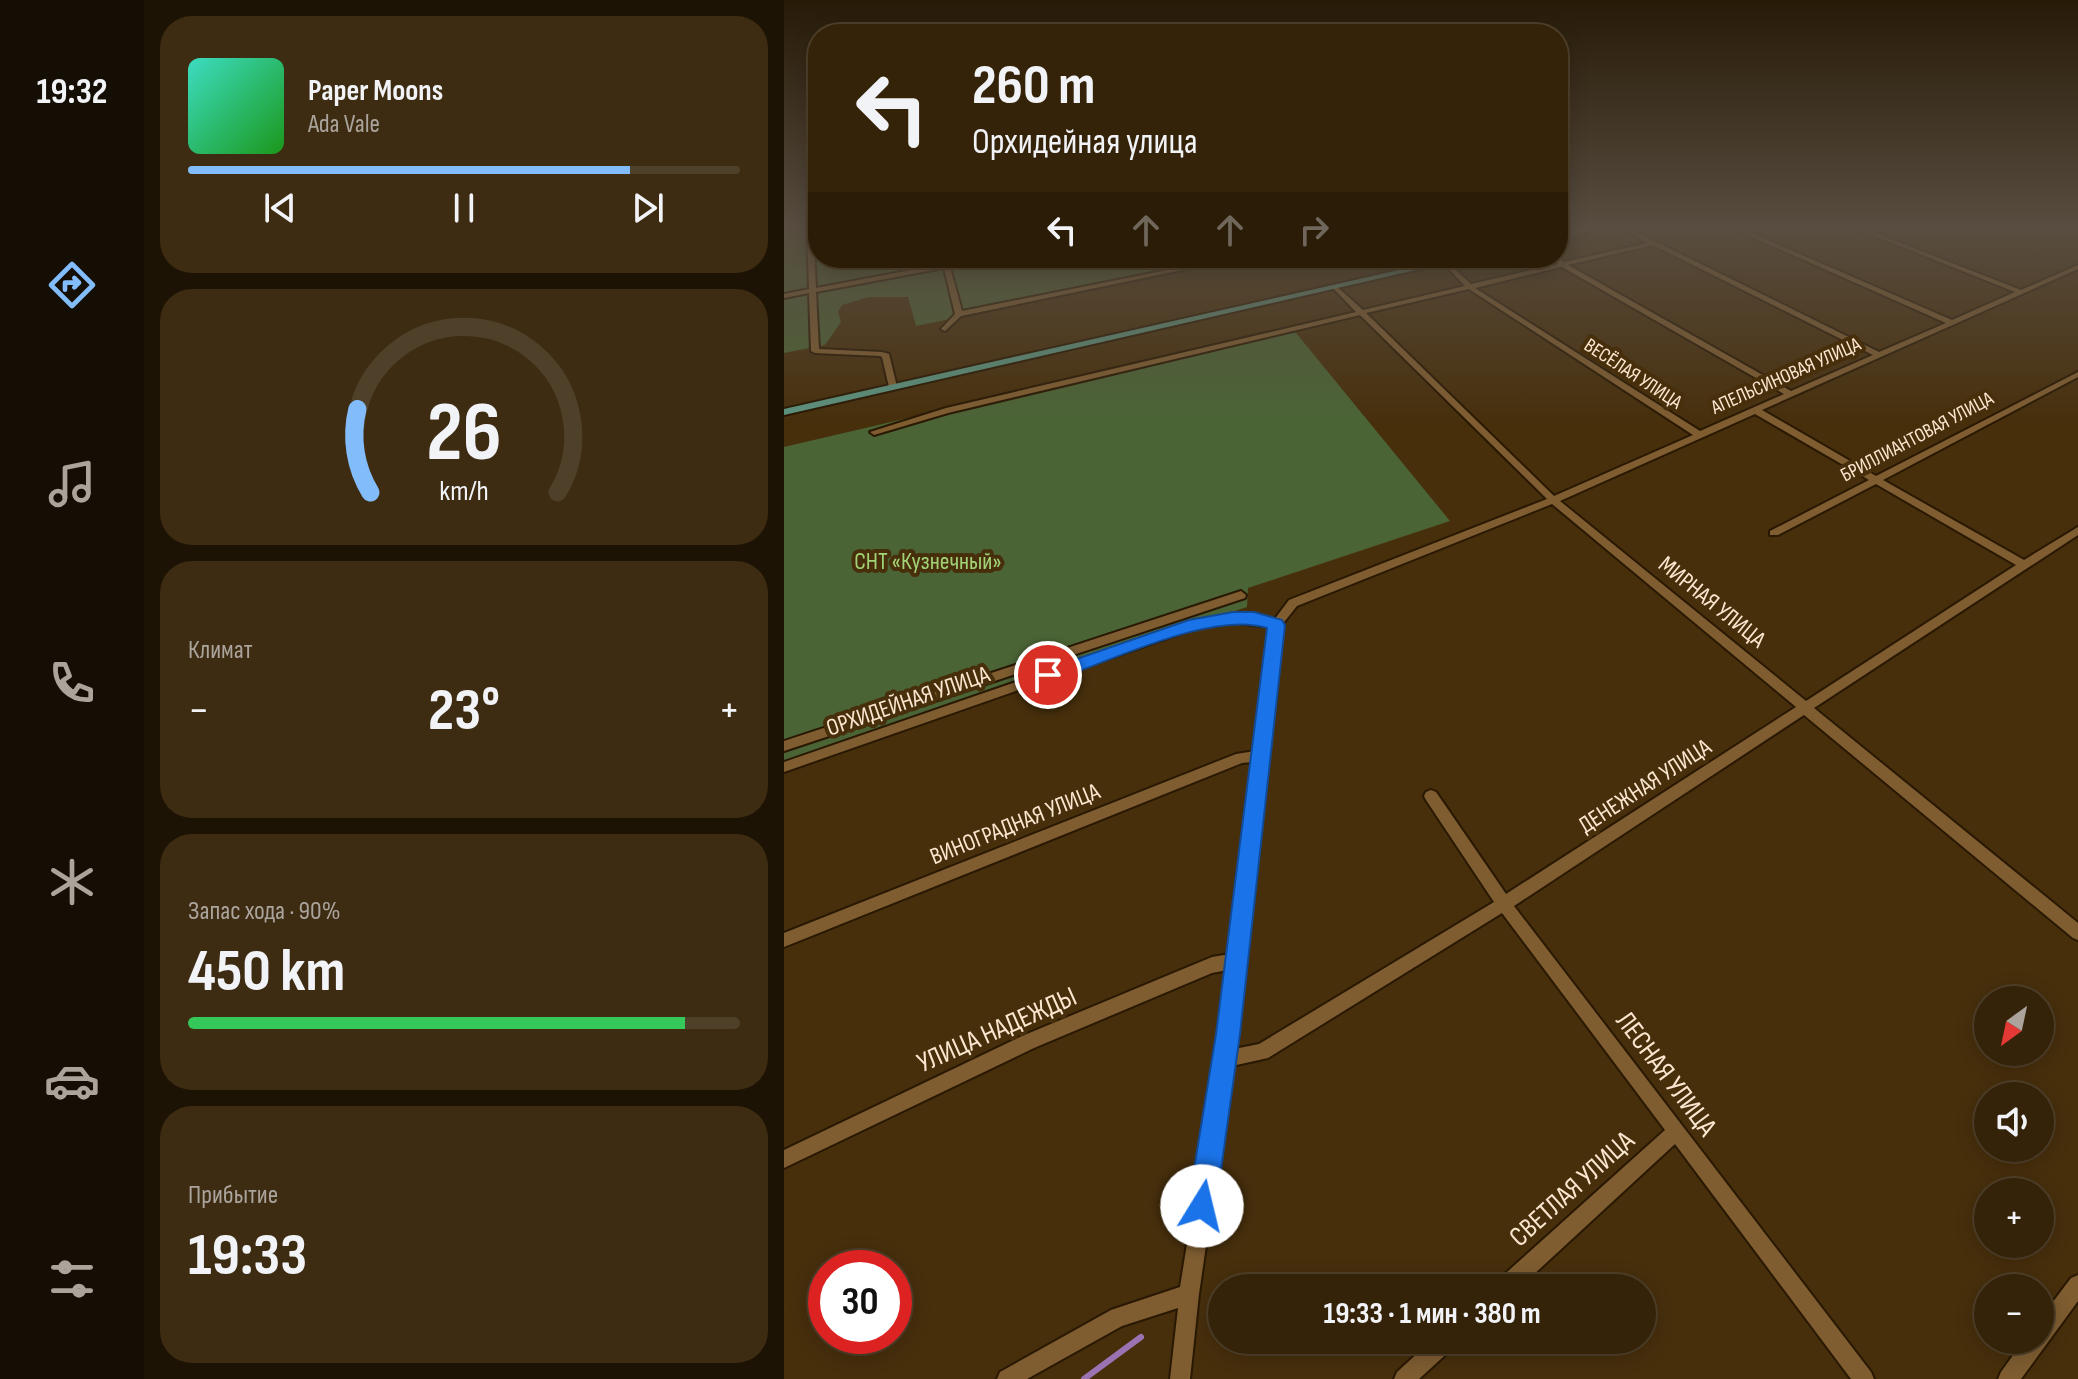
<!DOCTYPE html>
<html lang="ru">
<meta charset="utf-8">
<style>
:root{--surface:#352309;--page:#3d2b12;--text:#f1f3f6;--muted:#aaa49c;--line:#4f402a;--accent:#83bcfb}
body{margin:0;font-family:"Sofia Sans Condensed",sans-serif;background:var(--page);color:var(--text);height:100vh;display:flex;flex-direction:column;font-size:30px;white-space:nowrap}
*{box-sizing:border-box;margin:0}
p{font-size:26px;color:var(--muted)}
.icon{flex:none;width:44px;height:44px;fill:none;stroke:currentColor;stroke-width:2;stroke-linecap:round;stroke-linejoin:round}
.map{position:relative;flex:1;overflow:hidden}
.panel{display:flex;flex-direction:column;gap:16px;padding:16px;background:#1d1305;width:640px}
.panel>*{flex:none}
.banner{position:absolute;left:24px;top:24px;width:760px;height:244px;border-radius:32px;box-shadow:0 4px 20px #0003,0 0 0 2px var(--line);background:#352309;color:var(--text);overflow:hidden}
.needle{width:52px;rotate:213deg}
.fabs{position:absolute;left:1190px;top:986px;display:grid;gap:16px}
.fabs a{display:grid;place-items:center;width:80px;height:80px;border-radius:50%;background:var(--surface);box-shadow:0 4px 20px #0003,0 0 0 2px var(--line);font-size:40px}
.speed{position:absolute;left:24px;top:1250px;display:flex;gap:16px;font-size:40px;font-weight:700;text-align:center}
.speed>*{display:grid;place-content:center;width:104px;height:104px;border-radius:50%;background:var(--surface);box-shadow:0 4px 20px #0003,0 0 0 2px var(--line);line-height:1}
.speed .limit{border:12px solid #d22;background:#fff;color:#111}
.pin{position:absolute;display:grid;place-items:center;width:68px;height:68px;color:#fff;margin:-34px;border:4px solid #fff;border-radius:50%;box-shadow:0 2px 8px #0007}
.me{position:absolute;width:88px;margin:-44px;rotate:9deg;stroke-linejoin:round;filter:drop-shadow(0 0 6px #0008)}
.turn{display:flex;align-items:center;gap:28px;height:168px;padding:0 32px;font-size:36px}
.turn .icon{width:104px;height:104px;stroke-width:2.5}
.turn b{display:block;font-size:56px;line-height:68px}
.lanes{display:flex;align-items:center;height:76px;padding:0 32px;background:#0003;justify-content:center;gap:40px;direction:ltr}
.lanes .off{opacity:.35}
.big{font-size:60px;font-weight:700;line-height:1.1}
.panel .card{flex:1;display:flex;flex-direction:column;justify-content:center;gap:12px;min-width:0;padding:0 28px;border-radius:32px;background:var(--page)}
.panel .dial{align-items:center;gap:0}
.dial svg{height:208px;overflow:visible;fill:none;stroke:var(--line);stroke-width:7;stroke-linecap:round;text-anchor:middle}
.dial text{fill:var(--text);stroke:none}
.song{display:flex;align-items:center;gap:24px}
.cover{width:96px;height:96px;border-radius:12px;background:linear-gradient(135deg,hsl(170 70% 55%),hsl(120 70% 35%))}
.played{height:8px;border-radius:4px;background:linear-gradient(90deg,var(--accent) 80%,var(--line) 80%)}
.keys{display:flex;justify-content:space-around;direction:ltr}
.heat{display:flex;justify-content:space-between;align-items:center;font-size:44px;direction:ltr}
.charge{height:12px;border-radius:6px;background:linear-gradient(90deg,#34c759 90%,var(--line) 0)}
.trip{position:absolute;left:424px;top:1274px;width:448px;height:80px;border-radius:40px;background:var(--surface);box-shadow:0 4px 20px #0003,0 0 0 2px var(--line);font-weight:700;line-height:80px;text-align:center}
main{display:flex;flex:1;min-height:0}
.tabs{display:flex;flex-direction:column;width:144px;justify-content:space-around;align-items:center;background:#150e04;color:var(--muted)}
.tabs .icon{width:56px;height:56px}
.tabs .current{color:var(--accent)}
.tabs b{font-size:36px;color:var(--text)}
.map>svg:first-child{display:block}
</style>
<main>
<nav class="tabs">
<b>19:32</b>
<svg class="icon current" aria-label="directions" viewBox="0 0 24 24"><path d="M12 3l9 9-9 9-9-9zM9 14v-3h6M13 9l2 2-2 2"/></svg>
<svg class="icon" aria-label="music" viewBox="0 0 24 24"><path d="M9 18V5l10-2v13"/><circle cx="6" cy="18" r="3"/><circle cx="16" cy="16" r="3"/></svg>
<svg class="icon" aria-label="phone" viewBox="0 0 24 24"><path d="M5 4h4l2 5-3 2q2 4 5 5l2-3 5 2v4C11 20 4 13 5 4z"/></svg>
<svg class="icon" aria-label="climate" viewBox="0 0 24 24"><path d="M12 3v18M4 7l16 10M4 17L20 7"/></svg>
<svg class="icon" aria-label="car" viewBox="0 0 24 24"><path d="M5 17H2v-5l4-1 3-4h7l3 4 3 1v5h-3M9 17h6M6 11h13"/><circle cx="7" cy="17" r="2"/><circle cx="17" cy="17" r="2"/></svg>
<svg class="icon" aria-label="filters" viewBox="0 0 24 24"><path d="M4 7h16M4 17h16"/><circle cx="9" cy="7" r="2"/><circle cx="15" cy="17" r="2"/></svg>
</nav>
<section class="panel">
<div class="card">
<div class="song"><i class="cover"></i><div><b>Paper Moons</b><p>Ada Vale</p></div></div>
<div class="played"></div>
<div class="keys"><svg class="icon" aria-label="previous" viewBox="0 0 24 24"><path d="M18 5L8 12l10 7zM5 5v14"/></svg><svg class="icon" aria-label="pause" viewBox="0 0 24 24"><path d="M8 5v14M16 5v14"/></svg><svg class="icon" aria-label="next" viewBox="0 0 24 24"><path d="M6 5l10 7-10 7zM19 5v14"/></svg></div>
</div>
<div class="card dial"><svg viewBox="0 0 100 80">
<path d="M14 69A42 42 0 1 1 86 69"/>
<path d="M14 69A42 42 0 0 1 9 37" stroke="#83bcfb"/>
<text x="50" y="56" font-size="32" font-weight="700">26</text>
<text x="50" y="72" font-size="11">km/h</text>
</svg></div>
<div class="card"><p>Климат</p>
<div class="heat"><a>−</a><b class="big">23°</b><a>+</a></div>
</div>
<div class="card"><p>Запас хода · 90%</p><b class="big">450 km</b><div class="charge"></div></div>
<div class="card"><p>Прибытие</p><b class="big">19:33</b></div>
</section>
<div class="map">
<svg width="1294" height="1379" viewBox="0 0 1294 1379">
<rect width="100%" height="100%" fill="#472f0c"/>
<g fill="#4b6436">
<path d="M 0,229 L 34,229 L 34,258 L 462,258 L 132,326 L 124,297 L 85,297 L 58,305 L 54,312 L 57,322 L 41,345 L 0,353 Z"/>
<path d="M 508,328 L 666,521 L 464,588 L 463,607 L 0,761 L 0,447 Z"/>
</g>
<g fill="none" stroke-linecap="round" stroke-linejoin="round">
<path stroke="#9b73b3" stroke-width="6" d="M 300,1379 L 357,1337"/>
<g stroke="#291802" stroke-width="4">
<g id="minor">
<path d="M 23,229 L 29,229 L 32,288 L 159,264 L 158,258 L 164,258 L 165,263 L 194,258 L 207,258 L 166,267 L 178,311 L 443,258 L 456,258 L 177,316 L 161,331 L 157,329 L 171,314 L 160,268 L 32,292 L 35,349 L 98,352 L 105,354 L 113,387 L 109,389 L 105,387 L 98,357 L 96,356 L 31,353 L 27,351 L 25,293 L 0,298 L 0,294 L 25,289 Z"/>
<path d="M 838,229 L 846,229 L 1095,352 L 1162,323 L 950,229 L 958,229 L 1168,320 L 1231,292 L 1073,229 L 1081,229 L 1237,290 L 1294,265 L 1294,269 L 978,410 L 1092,476 L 1294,372 L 1294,377 L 1099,480 L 1240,560 L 1294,527 L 1294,535 L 1030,708 L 1294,923 L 1294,940 L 1289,938 L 1020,715 L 730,906 L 1087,1372 L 1090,1379 L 1067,1379 L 891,1144 L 735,1288 L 710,1288 L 713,1281 L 881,1130 L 718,913 L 484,1058 L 448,1066 L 415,1294 L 406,1379 L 386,1379 L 394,1308 L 338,1326 L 243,1379 L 213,1379 L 216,1372 L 327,1310 L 396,1287 L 433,1059 L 444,970 L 428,973 L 250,1048 L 0,1168 L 0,1150 L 238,1036 L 428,957 L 446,954 L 469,762 L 458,763 L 0,947 L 0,933 L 452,754 L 471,751 L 486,627 L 452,623 L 412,628 L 0,772 L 0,762 L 411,620 L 452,615 L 490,620 L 505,600 L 763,499 L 576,315 L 164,413 L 90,435 L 86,432 L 162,408 L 572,312 L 549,288 L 549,286 L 551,285 L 579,310 L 681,286 L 659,263 L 658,262 L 661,260 L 687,284 L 774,264 L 769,258 L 774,257 L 780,262 L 864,243 ZM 869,245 L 1089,355 L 1007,391 L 784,265 ZM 777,267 L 778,267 L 1000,394 L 916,431 L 691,288 ZM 685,289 L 909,435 L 770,496 L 582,313 ZM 971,414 L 1085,480 L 986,531 L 986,535 L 994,535 L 1092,484 L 1232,565 L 1022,701 L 776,501 ZM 768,504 L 1012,707 L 722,894 L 652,792 L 647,790 L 642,792 L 640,796 L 642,800 L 710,902 L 475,1044 L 450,1049 L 483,760 L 485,756 L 483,752 L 497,626 L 513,606 Z"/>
<path d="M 457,591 L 462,595 L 461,598 L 0,751 L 0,741 Z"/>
<path d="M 1294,1275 L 1294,1301 L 1237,1379 L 1214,1379 L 1217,1372 L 1240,1340 L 1256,1340 L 1256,1319 L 1287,1278 Z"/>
<path d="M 648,1340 L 673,1340 L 670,1347 L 635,1379 L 610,1379 L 613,1372 Z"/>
</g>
</g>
<g stroke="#291802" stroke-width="4">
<g id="major">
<path d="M 799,229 L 813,229 L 774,239 L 774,235 Z"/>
<path d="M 668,258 L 684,258 L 0,415 L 0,409 Z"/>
</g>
</g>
<use href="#minor" fill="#7f5d31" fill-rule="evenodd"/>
<use href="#major" fill="#5c937f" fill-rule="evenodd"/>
</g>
<linearGradient id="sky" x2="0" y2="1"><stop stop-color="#271a07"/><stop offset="0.54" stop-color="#584d40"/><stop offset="1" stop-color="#584d40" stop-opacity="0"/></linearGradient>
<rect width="1294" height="422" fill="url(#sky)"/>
<path fill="#1a73e8" stroke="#114b97" stroke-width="2" d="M 449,612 L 470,612 L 498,620 L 501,625 L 456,1034 L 432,1206 L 428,1216 L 418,1220 L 408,1216 L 404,1206 L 432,1034 L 483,628 C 427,610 322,664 264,682 L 255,675 L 258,671 L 405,620 Z"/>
<g text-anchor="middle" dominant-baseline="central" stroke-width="8" stroke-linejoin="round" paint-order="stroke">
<g font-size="20" fill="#fbe7d0" stroke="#472f0c">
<text transform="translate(849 374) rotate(33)">ВЕСЁЛАЯ УЛИЦА</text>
<text transform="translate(1002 376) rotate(-24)">АПЕЛЬСИНОВАЯ УЛИЦА</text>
<text transform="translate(1133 437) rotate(-28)">БРИЛЛИАНТОВАЯ УЛИЦА</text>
</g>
<g font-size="24" fill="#a2d477" stroke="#472f0c">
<text x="144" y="561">СНТ «Кузнечный»</text>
</g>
<g font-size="24" fill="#fbe7d0" stroke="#472f0c">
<text transform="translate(928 602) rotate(39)">МИРНАЯ УЛИЦА</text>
<text transform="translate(124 701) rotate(-19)">ОРХИДЕЙНАЯ УЛИЦА</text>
<text transform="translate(861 786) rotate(-33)">ДЕНЕЖНАЯ УЛИЦА</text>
<text transform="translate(231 824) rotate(-22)">ВИНОГРАДНАЯ УЛИЦА</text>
</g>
<g font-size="28" fill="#fbe7d0" stroke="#472f0c">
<text transform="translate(213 1030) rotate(-24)">УЛИЦА НАДЕЖДЫ</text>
<text transform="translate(882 1074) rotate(53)">ЛЕСНАЯ УЛИЦА</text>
<text transform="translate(788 1189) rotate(-42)">СВЕТЛАЯ УЛИЦА</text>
</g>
</g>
</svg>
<div class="fabs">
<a><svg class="needle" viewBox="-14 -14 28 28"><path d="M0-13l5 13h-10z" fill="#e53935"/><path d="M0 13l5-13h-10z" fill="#aaa49c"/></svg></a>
<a><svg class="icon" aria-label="sound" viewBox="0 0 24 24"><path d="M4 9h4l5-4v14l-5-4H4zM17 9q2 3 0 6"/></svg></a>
<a>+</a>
<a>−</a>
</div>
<div class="speed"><div class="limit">30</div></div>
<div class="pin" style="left:264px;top:675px;background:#d93025"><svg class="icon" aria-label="arrive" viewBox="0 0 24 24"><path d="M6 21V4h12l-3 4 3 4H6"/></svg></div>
<svg class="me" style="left:418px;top:1206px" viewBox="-20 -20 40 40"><circle r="19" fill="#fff"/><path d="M0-13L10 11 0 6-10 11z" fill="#1a73e8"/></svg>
<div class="trip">19:33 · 1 мин · 380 m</div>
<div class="banner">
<div class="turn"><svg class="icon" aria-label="left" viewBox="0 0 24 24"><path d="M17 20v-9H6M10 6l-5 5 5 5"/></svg><div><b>260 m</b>Орхидейная улица</div></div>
<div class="lanes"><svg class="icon" aria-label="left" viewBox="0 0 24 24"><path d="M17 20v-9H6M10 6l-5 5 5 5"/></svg><svg class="icon off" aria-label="ahead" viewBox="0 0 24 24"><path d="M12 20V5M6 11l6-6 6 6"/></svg><svg class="icon off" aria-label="ahead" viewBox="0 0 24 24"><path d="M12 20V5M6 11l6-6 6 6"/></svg><svg class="icon off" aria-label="right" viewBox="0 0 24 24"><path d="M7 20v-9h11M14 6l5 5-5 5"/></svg></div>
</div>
</div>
</main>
